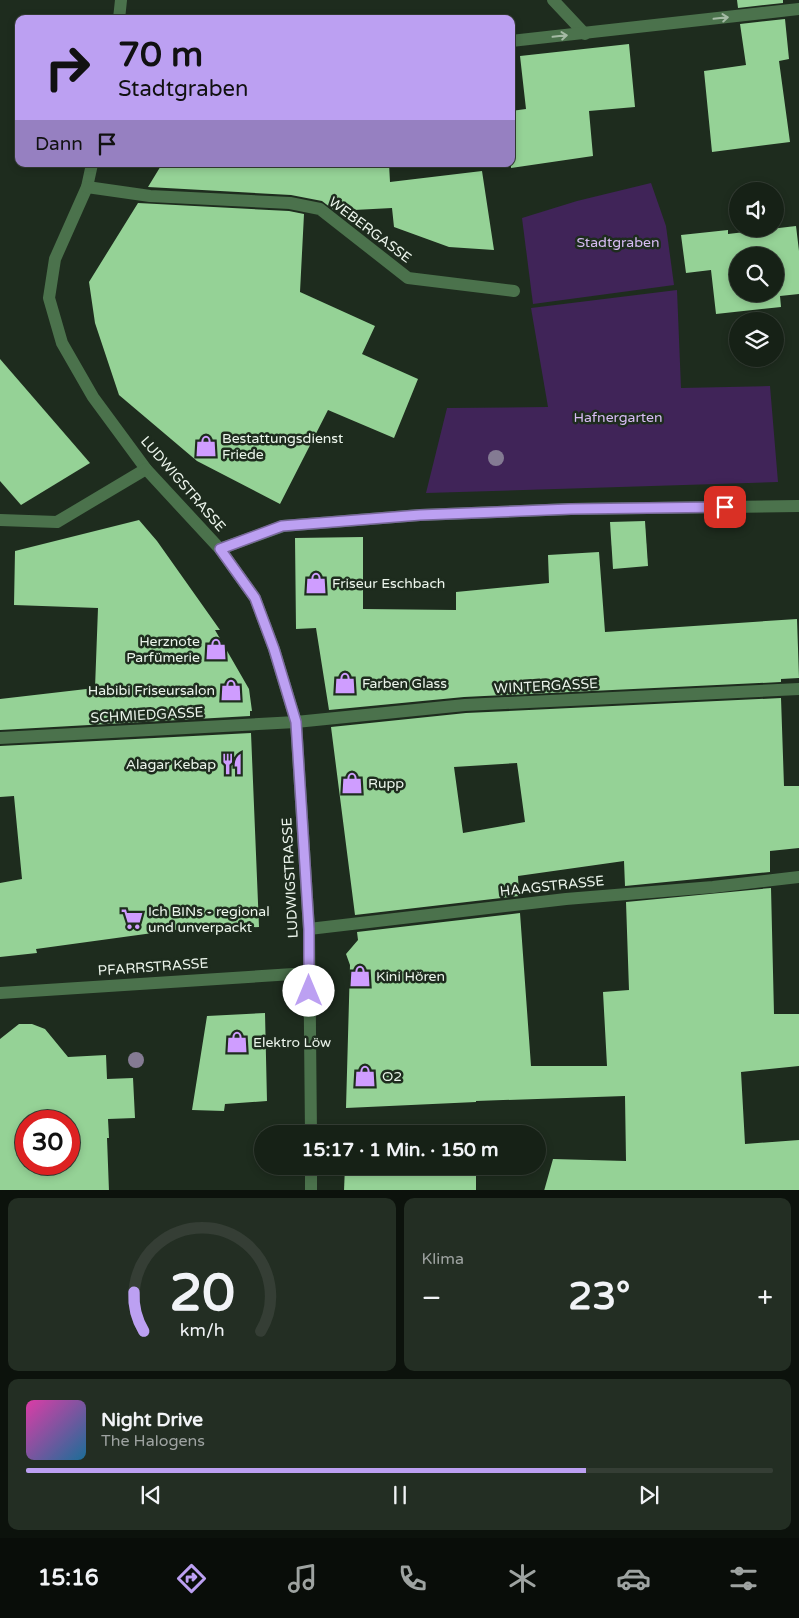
<!DOCTYPE html>
<html lang="de">
<meta charset="utf-8">
<style>
:root{--surface:#162116;--page:#232e23;--text:#f1f3f6;--muted:#9ea3a1;--line:#353e35;--accent:#bca0f2}
body{margin:0;font-family:"Varela Round",sans-serif;background:var(--page);color:var(--text);height:100vh;display:flex;flex-direction:column;font-size:19px;white-space:nowrap}
*{box-sizing:border-box;margin:0}
p{font-size:16px;color:var(--muted)}
.icon{flex:none;width:28px;height:28px;fill:none;stroke:currentColor;stroke-width:2;stroke-linecap:round;stroke-linejoin:round}
.map{position:relative;height:1190px;overflow:hidden}
.details{display:flex;flex-direction:column;gap:8px;padding:8px;background:#0c120c;flex:1}
.details>*{flex:none}
.top-card{position:absolute;left:15px;top:15px;width:500px;height:152px;border-radius:10px;box-shadow:0 2px 8px #0003,0 0 0 1px var(--line);background:#bca0f2;color:#111;overflow:hidden}
.tools{position:absolute;left:729px;top:182px;display:grid;gap:10px}
.tools a{display:grid;place-items:center;width:55px;height:55px;border-radius:50%;background:var(--surface);box-shadow:0 2px 8px #0003,0 0 0 1px var(--line);font-size:25px}
.speed{position:absolute;left:15px;top:1110px;display:flex;gap:10px;font-size:25px;font-weight:700;text-align:center}
.speed>*{display:grid;place-content:center;width:65px;height:65px;border-radius:50%;background:var(--surface);box-shadow:0 2px 8px #0003,0 0 0 1px var(--line);line-height:1}
.speed .limit{border:8px solid #d22;background:#fff;color:#111}
.pin{position:absolute;display:grid;place-items:center;width:42px;height:42px;color:#fff;margin:-21px;border-radius:10px;box-shadow:0 2px 8px #0006}
.me{position:absolute;width:55px;margin:-28px;rotate:0deg;stroke-linejoin:round;filter:drop-shadow(0 0 4px #0008)}
.turn{display:flex;align-items:center;gap:18px;height:105px;padding:0 20px;font-size:22px}
.turn .icon{width:65px;height:65px;stroke-width:2.5}
.turn b{display:block;font-size:35px;line-height:42px}
.then{display:flex;align-items:center;height:48px;padding:0 20px;background:#0003;gap:10px;font-size:19px}
.big{font-size:38px;font-weight:700;line-height:1.1}
.details .widget{flex:1;display:flex;flex-direction:column;justify-content:center;gap:8px;min-width:0;padding:0 18px;border-radius:10px;background:var(--page)}
.details .dial{align-items:center;gap:0}
.dial svg{height:130px;overflow:visible;fill:none;stroke:var(--line);stroke-width:7;stroke-linecap:round;text-anchor:middle}
.dial text{fill:var(--text);stroke:none}
.song{display:flex;align-items:center;gap:15px}
.cover{width:60px;height:60px;border-radius:8px;background:linear-gradient(135deg,hsl(320 70% 55%),hsl(200 70% 35%))}
.played{height:5px;border-radius:2px;background:linear-gradient(90deg,var(--accent) 75%,var(--line) 75%)}
.keys{display:flex;justify-content:space-around;direction:ltr}
.heat{display:flex;justify-content:space-between;align-items:center;font-size:28px;direction:ltr}
.details .tiles{flex:1;display:grid;gap:8px;grid-template-columns:1fr 1fr}
.widget:last-child{grid-column:span 2}
.trip{position:absolute;left:254px;top:1125px;width:292px;height:50px;border-radius:25px;background:var(--surface);box-shadow:0 2px 8px #0003,0 0 0 1px var(--line);font-weight:700;line-height:50px;text-align:center}
.menu{display:flex;height:80px;justify-content:space-around;align-items:center;background:#090d09;color:var(--muted)}
.menu .icon{width:35px;height:35px}
.menu .selected{color:var(--accent)}
.menu b{font-size:22px;color:var(--text)}
.map>svg:first-child{display:block}
</style>
<div class="map">
<svg width="799" height="1191" viewBox="0 0 799 1191">
<rect width="100%" height="100%" fill="#1e2c1e"/>
<g fill="#402458">
<path d="M 651,183 L 666,226 L 674,285 L 533,304 L 522,218 L 577,201 Z"/>
<path d="M 677,290 L 681,388 L 770,386 L 778,482 L 426,493 L 447,408 L 548,407 L 531,308 Z"/>
</g>
<g fill="#95d296" fill-rule="evenodd">
<path d="M 737,0 L 783,0 L 783,3 L 738,8 Z"/>
<path d="M 785,19 L 789,59 L 779,61 L 790,142 L 712,152 L 704,71 L 746,65 L 740,24 Z"/>
<path d="M 629,44 L 635,107 L 589,111 L 593,156 L 511,168 L 511,111 L 526,109 L 520,56 Z"/>
<path d="M 162,164 L 389,164 L 390,182 L 482,171 L 494,250 L 449,247 L 394,227 L 392,208 L 335,211 L 322,201 L 291,195 L 148,187 Z"/>
<path d="M 138,203 L 289,211 L 304,214 L 300,292 L 375,326 L 362,354 L 418,379 L 394,438 L 328,410 L 280,504 L 197,461 L 119,395 L 95,323 L 89,282 Z"/>
<path d="M 796,226 L 799,251 L 799,294 L 780,296 L 781,307 L 716,314 L 711,270 L 686,273 L 681,235 L 728,230 L 728,234 ZM 738,256 L 775,256 L 775,294 L 738,294 Z"/>
<path d="M 0,359 L 90,463 L 21,505 L 0,481 Z"/>
<path d="M 139,520 L 157,541 L 220,630 L 215,630 L 249,689 L 252,711 L 250,711 L 250,716 L 0,730 L 0,699 L 95,688 L 98,608 L 14,605 L 15,551 Z"/>
<path d="M 645,521 L 648,566 L 613,569 L 610,522 Z"/>
<path d="M 363,537 L 363,609 L 456,610 L 456,592 L 549,583 L 548,555 L 599,552 L 605,632 L 797,619 L 799,678 L 781,679 L 781,682 L 464,697 L 329,710 L 316,628 L 296,629 L 295,538 Z"/>
<path d="M 781,698 L 784,786 L 799,786 L 799,848 L 770,851 L 770,872 L 625,886 L 624,861 L 518,876 L 519,896 L 355,915 L 331,727 L 466,713 ZM 517,763 L 525,822 L 463,833 L 454,767 Z"/>
<path d="M 251,733 L 259,927 L 182,929 L 36,949 L 37,953 L 0,957 L 0,883 L 22,879 L 14,796 L 0,797 L 0,746 Z"/>
<path d="M 771,888 L 774,1014 L 799,1014 L 799,1066 L 741,1072 L 745,1144 L 799,1140 L 799,1191 L 544,1191 L 553,1159 L 626,1161 L 625,1096 L 476,1101 L 476,1102 L 346,1108 L 350,965 L 346,954 L 358,940 L 357,932 L 520,913 L 531,1066 L 607,1066 L 603,992 L 629,990 L 626,902 Z"/>
<path d="M 265,1013 L 267,1101 L 225,1104 L 224,1111 L 192,1110 L 207,1016 Z"/>
<path d="M 19,1024 L 32,1024 L 45,1029 L 68,1057 L 106,1055 L 107,1079 L 133,1078 L 135,1118 L 108,1119 L 109,1138 L 107,1138 L 109,1191 L 0,1191 L 0,1039 ZM 26,1121 L 69,1121 L 69,1164 L 26,1164 Z"/>
<path d="M 345,1166 L 476,1166 L 476,1191 L 344,1191 Z"/>
</g>
<g fill="none" stroke-linecap="round" stroke-linejoin="round">
<path stroke="#4b724c" stroke-width="12" d="M 553,0 L 585,34"/>
<g stroke="#4b724c" stroke-width="12">
<path d="M 119,19 L 121,0"/>
<path d="M 511,41 L 799,9"/>
<path d="M 92,164 L 87,187 L 55,259 L 49,298 L 62,343 L 93,397 L 146,469 L 220,549 L 255,598 L 274,649 L 296,722 L 309,929 L 311,1134"/>
<path d="M 87,187 L 150,196 L 290,203 L 320,209 L 408,278 L 514,291"/>
<path d="M 0,520 L 57,522 L 146,469"/>
<path d="M 220,549 L 283,526 L 420,515 L 571,509 L 799,506"/>
<path d="M 0,738 L 296,722 L 465,705 L 799,689"/>
<path d="M 309,929 L 566,899 L 713,887 L 799,877"/>
<path d="M 0,993 L 309,973"/>
<path d="M 311,1166 L 311,1191"/>
</g>
</g>
<g fill="#847b93">
<circle cx="496" cy="458" r="8"/>
<circle cx="136" cy="1060" r="8"/>
</g>
<defs><path id="oneway-shaft" d="M-6 0H5M1.5-3L5.5 0L1.5 3" fill="none" stroke-width="1.6" stroke-linecap="round" stroke-linejoin="round" transform="scale(1.25)"/></defs>
<g stroke="#a4baa4">
<use href="#oneway-shaft" transform="translate(721 18) rotate(-6)"/>
<use href="#oneway-shaft" transform="translate(560 36) rotate(-6)"/>
</g>
<g fill="none" stroke-linecap="round" stroke-linejoin="round">
<g stroke="#7a689d" stroke-width="12">
<path id="route" d="M 309,991 L 309,929 L 296,722 L 274,649 L 255,598 L 220,549 L 282,526 L 420,515 L 571,509 L 725,507"/>
</g>
<use href="#route" stroke="#bca0f2" stroke-width="9"/>
</g>
<defs>
<g id="shop-bare" transform="scale(1.725)"><path d="M-5-2.5h2.3a2.7 3.5 0 0 1 5.4 0H5L5.5 6h-11ZM-1.5-2.5h3a1.5 2.3 0 0 0-3 0Z" fill="#cf9dff" stroke="#1e2c1e" stroke-width="2.5" paint-order="stroke"/></g>
<g id="restaurant-bare" transform="scale(1.725)"><path d="M-5-6h1v4h1v-4h1v4h1v-4h1v5L-1.5 .5V6h-2V.5L-5-1ZM5-6V6H3V1.5H1.5Q1.5-4 5-6Z" fill="#cf9dff" stroke="#1e2c1e" stroke-width="2.5" paint-order="stroke"/></g>
<g id="supermarket-bare" transform="scale(1.725)"><path d="M-6-5.5h2.5l.6 2H6L4.5 2H-2.5L-4.4-4H-6ZM-1.5 3.2a1.3 1.3 0 1 0 .1 0ZM3 3.2a1.3 1.3 0 1 0 .1 0Z" fill="#cf9dff" stroke="#1e2c1e" stroke-width="2.5" paint-order="stroke"/></g>
</defs>
<g fill-rule="evenodd">
<use href="#shop-bare" x="206" y="446"/>
<use href="#shop-bare" x="316" y="583"/>
<use href="#shop-bare" x="216" y="649"/>
<use href="#shop-bare" x="345" y="683"/>
<use href="#shop-bare" x="231" y="690"/>
<use href="#restaurant-bare" x="232" y="764"/>
<use href="#shop-bare" x="352" y="783"/>
<use href="#supermarket-bare" x="132" y="919"/>
<use href="#shop-bare" x="360" y="976"/>
<use href="#shop-bare" x="237" y="1042"/>
<use href="#shop-bare" x="365" y="1076"/>
</g>
<g text-anchor="middle" dominant-baseline="central" stroke-width="5" stroke-linejoin="round" paint-order="stroke">
<g font-size="14" fill="#ecf5ec" stroke="#1e2c1e">
<text transform="translate(370 230) rotate(37)">WEBERGASSE</text>
<text transform="translate(183 484) rotate(49)">LUDWIGSTRASSE</text>
<text transform="translate(546 686) rotate(-3)">WINTERGASSE</text>
<text transform="translate(147 715) rotate(-3)">SCHMIEDGASSE</text>
<text transform="translate(290 878) rotate(-93)">LUDWIGSTRASSE</text>
<text transform="translate(552 886) rotate(-6)">HAAGSTRASSE</text>
<text transform="translate(153 967) rotate(-4)">PFARRSTRASSE</text>
</g>
<g font-size="14" fill="#d7bcf3" stroke="#1e2c1e">
<text x="618" y="242">Stadtgraben</text>
<text x="618" y="417">Hafnergarten</text>
</g>
<g font-size="14" fill="#ecf5ec" stroke="#1e2c1e" text-anchor="start">
<text x="222" y="438">Bestattungsdienst<tspan x="222" dy="16">Friede</tspan></text>
<text x="332" y="583">Friseur Eschbach</text>
<text x="200" y="641" text-anchor="end">Herznote<tspan x="200" dy="16">Parfümerie</tspan></text>
<text x="362" y="683">Farben Glass</text>
<text x="215" y="690" text-anchor="end">Habibi Friseursalon</text>
<text x="216" y="764" text-anchor="end">Alagar Kebap</text>
<text x="368" y="783">Rupp</text>
<text x="148" y="911">Ich BINs - regional<tspan x="148" dy="16">und unverpackt</tspan></text>
<text x="376" y="976">Kini Hören</text>
<text x="253" y="1042">Elektro Löw</text>
<text x="382" y="1076">O2</text>
</g>
</g>
</svg>
<div class="tools">
<a><svg class="icon" aria-label="sound" viewBox="0 0 24 24"><path d="M4 9h4l5-4v14l-5-4H4zM17 9q2 3 0 6"/></svg></a>
<a><svg class="icon" aria-label="search" viewBox="0 0 24 24"><circle cx="10" cy="10" r="6"/><path d="M15 15l6 6"/></svg></a>
<a><svg class="icon" aria-label="layers" viewBox="0 0 24 24"><path d="M12 4l9 5-9 5-9-5zM3 14l9 5 9-5"/></svg></a>
</div>
<div class="speed"><div class="limit">30</div></div>
<div class="pin" style="left:725px;top:507px;background:#d93025"><svg class="icon" aria-label="arrive" viewBox="0 0 24 24"><path d="M6 21V4h12l-3 4 3 4H6"/></svg></div>
<svg class="me" style="left:309px;top:991px" viewBox="-20 -20 40 40"><circle r="19" fill="#fff"/><path d="M0-13L10 11 0 6-10 11z" fill="#bca0f2"/></svg>
<div class="trip">15:17 · 1 Min. · 150 m</div>
<div class="top-card">
<div class="turn"><svg class="icon" aria-label="right" viewBox="0 0 24 24"><path d="M7 20v-9h11M14 6l5 5-5 5"/></svg><div><b>70 m</b>Stadtgraben</div></div>
<div class="then">Dann<svg class="icon" aria-label="arrive" viewBox="0 0 24 24"><path d="M6 21V4h12l-3 4 3 4H6"/></svg></div>
</div>
</div>
<section class="details">
<div class="tiles">
<div class="widget dial"><svg viewBox="0 0 100 80">
<path d="M14 69A42 42 0 1 1 86 69"/>
<path d="M14 69A42 42 0 0 1 8 45" stroke="#bca0f2"/>
<text x="50" y="56" font-size="32" font-weight="700">20</text>
<text x="50" y="72" font-size="11">km/h</text>
</svg></div>
<div class="widget"><p>Klima</p>
<div class="heat"><a>−</a><b class="big">23°</b><a>+</a></div>
</div>
<div class="widget">
<div class="song"><i class="cover"></i><div><b>Night Drive</b><p>The Halogens</p></div></div>
<div class="played"></div>
<div class="keys"><svg class="icon" aria-label="previous" viewBox="0 0 24 24"><path d="M18 5L8 12l10 7zM5 5v14"/></svg><svg class="icon" aria-label="pause" viewBox="0 0 24 24"><path d="M8 5v14M16 5v14"/></svg><svg class="icon" aria-label="next" viewBox="0 0 24 24"><path d="M6 5l10 7-10 7zM19 5v14"/></svg></div>
</div>
</div>
</section>
<nav class="menu">
<b>15:16</b>
<svg class="icon selected" aria-label="directions" viewBox="0 0 24 24"><path d="M12 3l9 9-9 9-9-9zM9 14v-3h6M13 9l2 2-2 2"/></svg>
<svg class="icon" aria-label="music" viewBox="0 0 24 24"><path d="M9 18V5l10-2v13"/><circle cx="6" cy="18" r="3"/><circle cx="16" cy="16" r="3"/></svg>
<svg class="icon" aria-label="phone" viewBox="0 0 24 24"><path d="M5 4h4l2 5-3 2q2 4 5 5l2-3 5 2v4C11 20 4 13 5 4z"/></svg>
<svg class="icon" aria-label="climate" viewBox="0 0 24 24"><path d="M12 3v18M4 7l16 10M4 17L20 7"/></svg>
<svg class="icon" aria-label="car" viewBox="0 0 24 24"><path d="M5 17H2v-5l4-1 3-4h7l3 4 3 1v5h-3M9 17h6M6 11h13"/><circle cx="7" cy="17" r="2"/><circle cx="17" cy="17" r="2"/></svg>
<svg class="icon" aria-label="filters" viewBox="0 0 24 24"><path d="M4 7h16M4 17h16"/><circle cx="9" cy="7" r="2"/><circle cx="15" cy="17" r="2"/></svg>
</nav>
